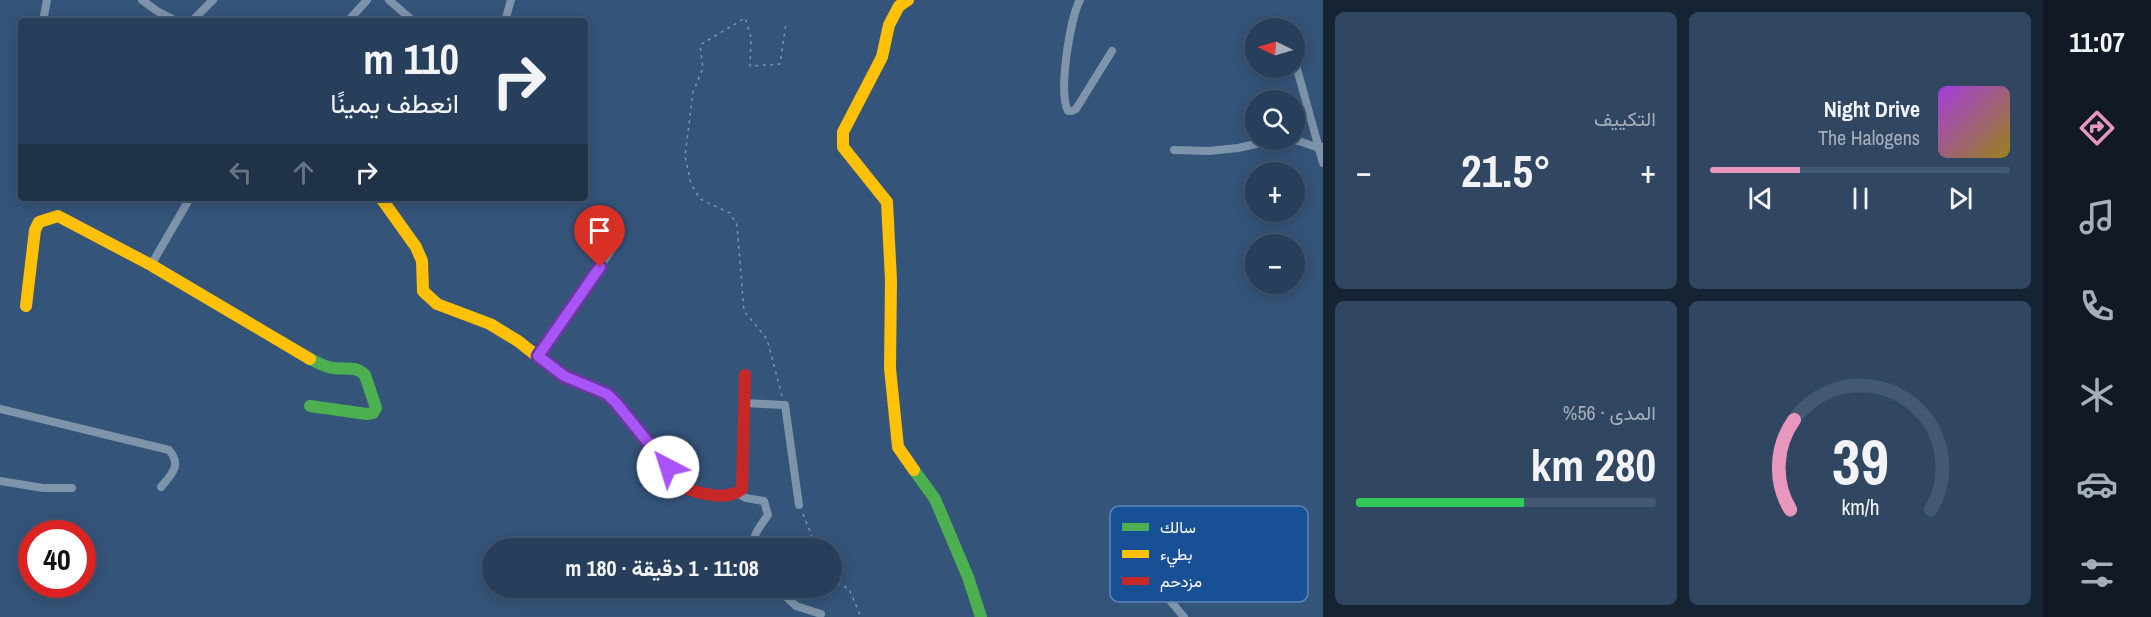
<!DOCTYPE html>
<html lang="ar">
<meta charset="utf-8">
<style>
:root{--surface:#283f5b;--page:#304661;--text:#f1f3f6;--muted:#a5afbb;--line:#445871;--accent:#e797bd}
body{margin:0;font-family:"Archivo Narrow",Vazirmatn,sans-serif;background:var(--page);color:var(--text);direction:rtl;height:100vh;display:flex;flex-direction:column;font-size:22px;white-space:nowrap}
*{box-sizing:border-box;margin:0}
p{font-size:20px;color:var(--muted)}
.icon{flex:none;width:33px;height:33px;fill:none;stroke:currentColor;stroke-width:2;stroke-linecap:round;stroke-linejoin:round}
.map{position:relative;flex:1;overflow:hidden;direction:ltr}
.sheet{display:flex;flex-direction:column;gap:12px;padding:12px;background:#162332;width:720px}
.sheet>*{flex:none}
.top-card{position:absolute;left:18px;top:18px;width:570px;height:183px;border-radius:6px;box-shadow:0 3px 15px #0003,0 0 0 2px var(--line);direction:rtl;background:#283f5b;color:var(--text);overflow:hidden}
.needle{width:39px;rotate:275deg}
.buttons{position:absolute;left:1245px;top:18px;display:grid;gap:12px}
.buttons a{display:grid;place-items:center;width:60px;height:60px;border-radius:50%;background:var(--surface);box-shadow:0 3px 15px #0003,0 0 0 2px var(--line);font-size:30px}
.speed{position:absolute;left:18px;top:520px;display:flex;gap:12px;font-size:30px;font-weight:700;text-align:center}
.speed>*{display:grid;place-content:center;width:78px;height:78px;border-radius:50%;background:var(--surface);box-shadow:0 3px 15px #0003,0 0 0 2px var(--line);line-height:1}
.speed .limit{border:9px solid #d22;background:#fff;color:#111}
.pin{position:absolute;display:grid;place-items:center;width:51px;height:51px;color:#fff;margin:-62px -26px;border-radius:50% 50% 50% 0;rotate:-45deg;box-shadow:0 0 6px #0007}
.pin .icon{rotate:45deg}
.me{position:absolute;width:66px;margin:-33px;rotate:320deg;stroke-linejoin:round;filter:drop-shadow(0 0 4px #0008)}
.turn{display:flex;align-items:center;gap:21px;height:126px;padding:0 30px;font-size:27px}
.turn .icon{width:78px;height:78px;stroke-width:2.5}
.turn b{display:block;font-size:42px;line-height:51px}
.lanes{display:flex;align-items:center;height:57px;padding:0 30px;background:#0003;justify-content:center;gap:30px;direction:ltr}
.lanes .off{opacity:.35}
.big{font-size:45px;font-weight:700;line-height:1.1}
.sheet .widget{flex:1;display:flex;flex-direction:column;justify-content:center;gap:9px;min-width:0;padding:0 21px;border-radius:9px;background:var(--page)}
.sheet .dial{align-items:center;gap:0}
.dial svg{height:156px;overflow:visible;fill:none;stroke:var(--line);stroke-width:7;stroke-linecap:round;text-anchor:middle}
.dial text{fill:var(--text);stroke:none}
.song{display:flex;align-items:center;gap:18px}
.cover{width:72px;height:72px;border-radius:9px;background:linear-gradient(135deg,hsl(280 70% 55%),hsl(50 70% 35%))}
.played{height:6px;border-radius:3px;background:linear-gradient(90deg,var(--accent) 30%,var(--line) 30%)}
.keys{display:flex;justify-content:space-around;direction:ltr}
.heat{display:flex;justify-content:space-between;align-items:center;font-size:33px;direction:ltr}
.charge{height:9px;border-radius:4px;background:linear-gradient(90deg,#34c759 56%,var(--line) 0)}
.sheet .tiles{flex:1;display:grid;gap:12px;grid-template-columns:repeat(2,1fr)}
.trip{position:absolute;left:482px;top:538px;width:360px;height:60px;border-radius:30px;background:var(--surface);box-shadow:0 3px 15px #0003,0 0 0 2px var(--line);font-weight:700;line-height:60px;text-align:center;direction:rtl}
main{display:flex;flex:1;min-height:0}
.menu{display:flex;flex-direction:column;width:108px;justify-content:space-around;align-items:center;background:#101924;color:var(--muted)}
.menu .icon{width:42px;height:42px}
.menu .selected{color:var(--accent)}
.menu b{font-size:27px;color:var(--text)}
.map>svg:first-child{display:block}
</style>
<main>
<nav class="menu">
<b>11:07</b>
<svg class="icon selected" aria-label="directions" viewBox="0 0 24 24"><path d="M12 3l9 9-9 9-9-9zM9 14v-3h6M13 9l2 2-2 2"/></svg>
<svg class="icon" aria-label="music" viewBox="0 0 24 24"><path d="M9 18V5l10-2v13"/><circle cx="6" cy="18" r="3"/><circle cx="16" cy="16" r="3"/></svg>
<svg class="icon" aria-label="phone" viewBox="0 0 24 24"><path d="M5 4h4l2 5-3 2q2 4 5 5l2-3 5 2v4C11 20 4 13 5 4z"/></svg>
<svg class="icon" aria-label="climate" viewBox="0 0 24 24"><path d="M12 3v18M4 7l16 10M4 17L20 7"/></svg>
<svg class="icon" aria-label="car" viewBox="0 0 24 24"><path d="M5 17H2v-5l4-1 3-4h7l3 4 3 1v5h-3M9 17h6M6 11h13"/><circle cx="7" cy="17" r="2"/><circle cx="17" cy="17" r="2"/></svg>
<svg class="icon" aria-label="filters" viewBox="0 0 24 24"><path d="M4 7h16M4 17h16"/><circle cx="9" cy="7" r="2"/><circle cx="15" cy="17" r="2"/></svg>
</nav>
<section class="sheet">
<div class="tiles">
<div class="widget">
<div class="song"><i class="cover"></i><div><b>Night Drive</b><p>The Halogens</p></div></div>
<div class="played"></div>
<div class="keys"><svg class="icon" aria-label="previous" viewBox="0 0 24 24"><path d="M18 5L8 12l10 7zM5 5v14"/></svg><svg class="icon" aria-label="pause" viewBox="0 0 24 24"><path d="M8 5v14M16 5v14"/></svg><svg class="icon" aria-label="next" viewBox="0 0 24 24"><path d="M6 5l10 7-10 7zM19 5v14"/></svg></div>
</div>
<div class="widget"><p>التكييف</p>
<div class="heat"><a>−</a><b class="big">21.5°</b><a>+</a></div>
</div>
<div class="widget dial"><svg viewBox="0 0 100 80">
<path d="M14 69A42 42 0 1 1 86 69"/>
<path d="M14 69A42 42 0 0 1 16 23" stroke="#e797bd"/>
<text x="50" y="56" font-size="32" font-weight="700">39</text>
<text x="50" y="72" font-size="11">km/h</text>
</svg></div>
<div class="widget"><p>المدى · 56%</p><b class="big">280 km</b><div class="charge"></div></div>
</div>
</section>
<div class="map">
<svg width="1323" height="617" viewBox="0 0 1323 617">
<rect width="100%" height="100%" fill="#355479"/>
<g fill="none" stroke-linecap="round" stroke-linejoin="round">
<g stroke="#7e94ab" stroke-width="1.5" stroke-dasharray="3 4.5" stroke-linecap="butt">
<path d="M 782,396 L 767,339 L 744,311 L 737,225 L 730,213 L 700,199 L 691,184 L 685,156 L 693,92 L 703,68 L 700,45 L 745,18 L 751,37 L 750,66 L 780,64 L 786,23"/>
<path d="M 803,514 L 817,549"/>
<path d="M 831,579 L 849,589 L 861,617"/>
</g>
<g stroke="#7e94ab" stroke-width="8">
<path d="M 142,0 L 157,11 L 176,21"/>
<path d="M 389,0 L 413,21"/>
<path d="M 1080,0 C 1070,19 1058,92 1068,111 L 1072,111 L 1076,109 L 1112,51"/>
<path d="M 43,21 L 47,0"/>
<path d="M 192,21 L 213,0"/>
<path d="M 348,21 L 367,0"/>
<path d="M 505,21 L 511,0"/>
<path d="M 1294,58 L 1323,163"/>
<path d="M 1174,150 L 1209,151 L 1238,148 L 1274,140 L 1299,141 L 1319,148 L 1323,147"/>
<path d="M 151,265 L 190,198"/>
<path d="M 538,356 L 612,249"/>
<path d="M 744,403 L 785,405 L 799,505"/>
<path d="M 0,409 L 169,450 C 182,465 172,474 161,487"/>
<path d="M 0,481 L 43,488 L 72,488"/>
<path d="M 737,493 L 746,498 L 764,501 L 768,515 C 761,525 751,536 754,549"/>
<path d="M 1131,562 L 1147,573 L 1184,617"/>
<path d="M 777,588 L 796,606 L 821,614"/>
</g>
<g stroke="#4caf50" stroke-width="12">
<path d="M 310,359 C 317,362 325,367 333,368 C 345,370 355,365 365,375 L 376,408 L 373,413 L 367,414 L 310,406"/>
<path d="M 914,470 L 935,499 L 968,577 L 981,617"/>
</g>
<g stroke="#ffc107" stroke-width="12">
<path d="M 908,0 L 899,6 L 889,25 L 882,57 L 843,132 L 843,147 L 887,202 L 891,280 L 890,368 L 898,447 L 914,470"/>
<path d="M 381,198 L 416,247 L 422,261 L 423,291 L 437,304 L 490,324 L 518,341 L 556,371"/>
<path d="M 26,306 L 35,230 L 39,222 L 58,216 L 151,265 L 310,359"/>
</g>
<path stroke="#c62828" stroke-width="12" d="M 556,371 L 563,376 L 607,394 L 687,489 C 703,494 727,501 742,489 L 745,375"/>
</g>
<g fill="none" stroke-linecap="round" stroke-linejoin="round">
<g stroke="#6d37a1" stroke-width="15">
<path id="route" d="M 600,267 L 538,356 L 564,376 L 607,394 L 617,404 L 668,467"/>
</g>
<use href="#route" stroke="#a855f7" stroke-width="10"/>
</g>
<rect x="1110" y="506" width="198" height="96" rx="9" fill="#185096" stroke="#5d84b6" stroke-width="1.5"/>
<rect x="1122" y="523" width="27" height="8" fill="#4caf50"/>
<rect x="1122" y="550" width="27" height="8" fill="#ffc107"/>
<rect x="1122" y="577" width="27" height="8" fill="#c62828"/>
<g font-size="16" fill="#fff">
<text x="1160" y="533">سالك</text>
<text x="1160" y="560">بطيء</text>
<text x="1160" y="587">مزدحم</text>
</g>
</svg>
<div class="buttons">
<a><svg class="needle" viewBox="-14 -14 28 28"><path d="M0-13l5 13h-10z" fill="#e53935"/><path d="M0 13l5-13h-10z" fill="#a5afbb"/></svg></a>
<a><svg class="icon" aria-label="search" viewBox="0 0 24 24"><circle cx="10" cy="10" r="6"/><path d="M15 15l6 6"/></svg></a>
<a>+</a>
<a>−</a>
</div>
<div class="speed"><div class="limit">40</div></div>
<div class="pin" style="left:600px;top:267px;background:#d93025"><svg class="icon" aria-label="arrive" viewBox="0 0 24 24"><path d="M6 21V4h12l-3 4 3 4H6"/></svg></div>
<svg class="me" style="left:668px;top:467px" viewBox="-20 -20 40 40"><circle r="19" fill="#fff"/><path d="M0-13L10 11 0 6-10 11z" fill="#a855f7"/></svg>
<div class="trip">11:08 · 1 دقيقة · 180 m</div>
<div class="top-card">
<div class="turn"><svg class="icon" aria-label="right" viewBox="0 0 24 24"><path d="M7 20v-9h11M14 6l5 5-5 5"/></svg><div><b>110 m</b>انعطف يمينًا</div></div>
<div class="lanes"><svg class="icon off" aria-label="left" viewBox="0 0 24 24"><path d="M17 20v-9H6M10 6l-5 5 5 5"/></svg><svg class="icon off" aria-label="ahead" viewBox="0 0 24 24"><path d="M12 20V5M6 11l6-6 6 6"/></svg><svg class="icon" aria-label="right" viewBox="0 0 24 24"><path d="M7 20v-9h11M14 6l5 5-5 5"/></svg></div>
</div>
</div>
</main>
